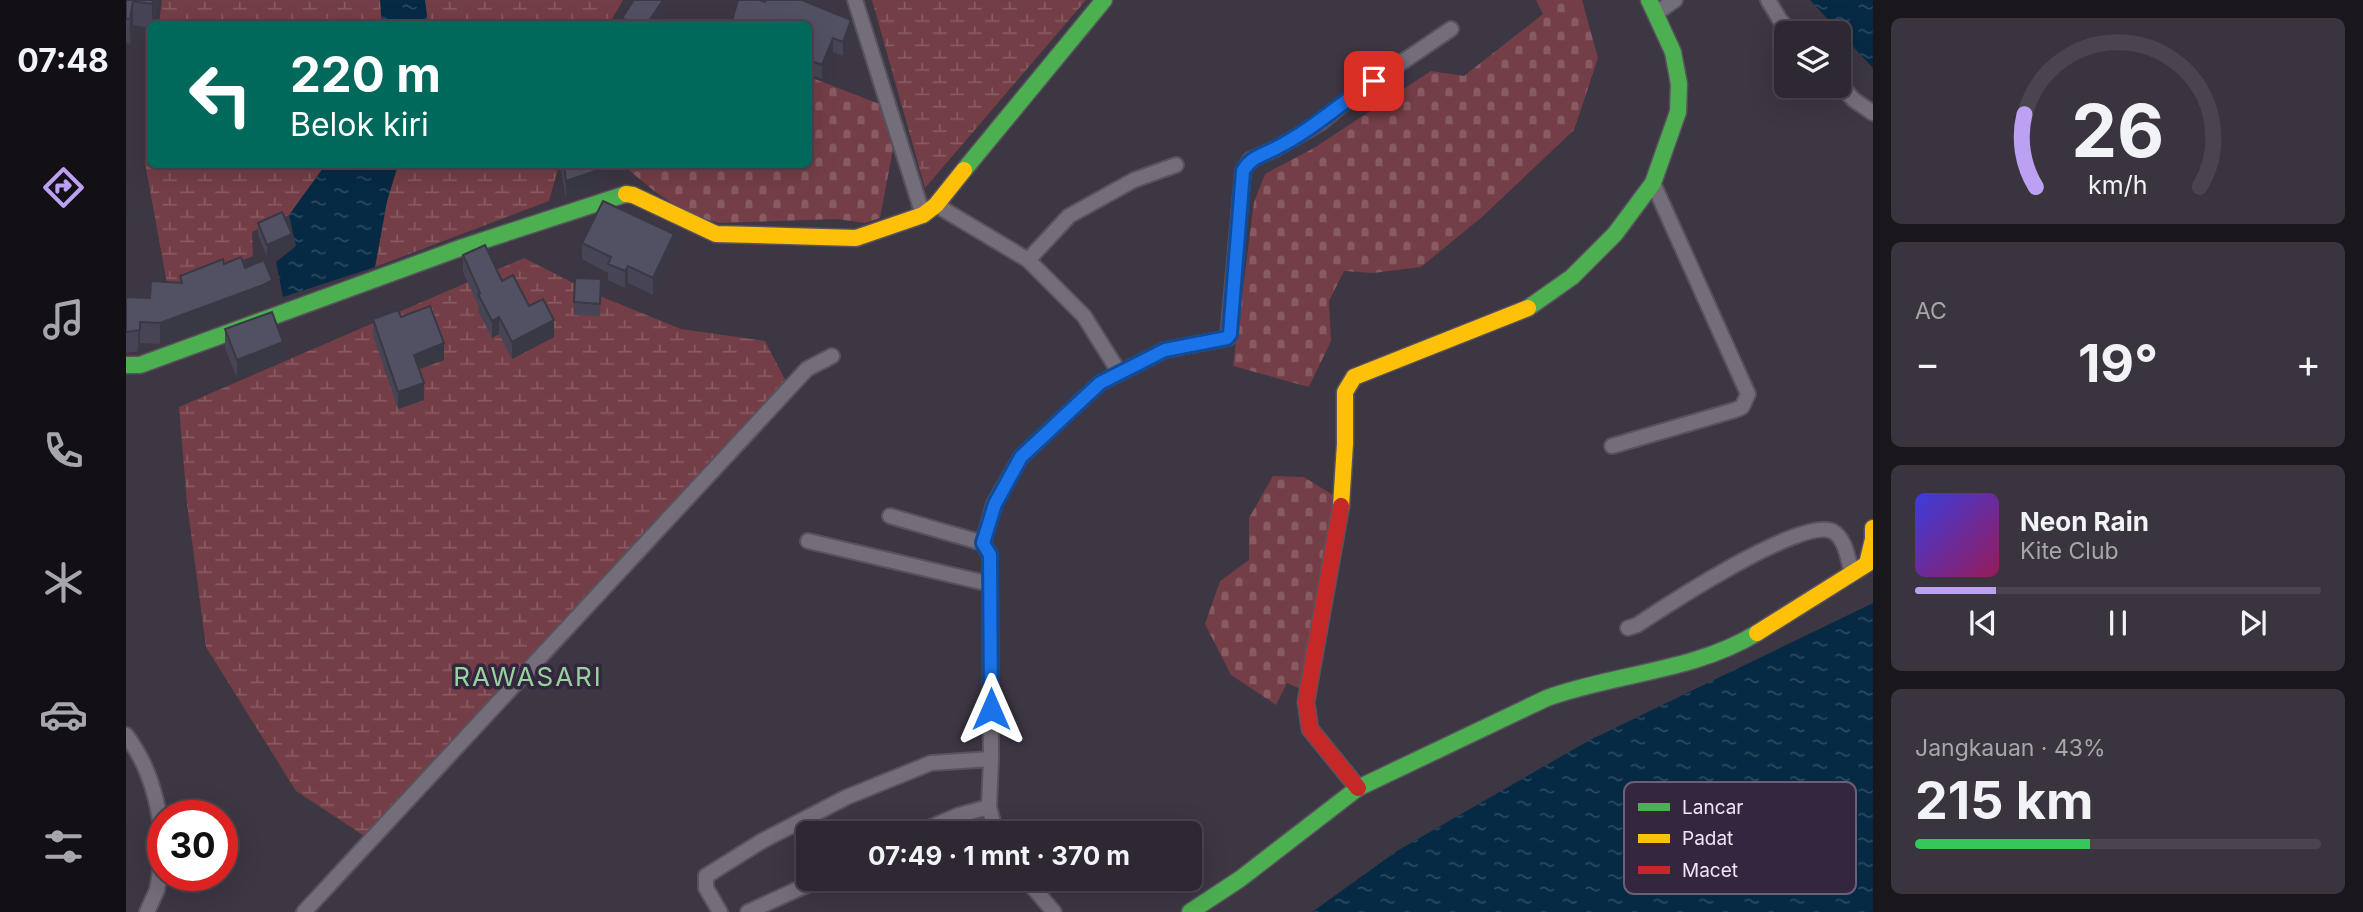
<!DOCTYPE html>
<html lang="id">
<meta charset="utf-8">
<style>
:root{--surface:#2e2832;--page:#3a343e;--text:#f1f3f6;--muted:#a7a6ac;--line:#49444d;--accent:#bca0f2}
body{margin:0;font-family:Inter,sans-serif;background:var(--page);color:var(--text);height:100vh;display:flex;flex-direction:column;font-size:26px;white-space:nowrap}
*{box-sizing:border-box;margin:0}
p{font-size:23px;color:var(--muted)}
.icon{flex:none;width:38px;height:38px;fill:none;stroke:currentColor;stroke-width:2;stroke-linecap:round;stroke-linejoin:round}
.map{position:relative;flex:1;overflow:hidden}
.panel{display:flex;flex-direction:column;gap:18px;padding:18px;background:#19161c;width:490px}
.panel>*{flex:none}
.hud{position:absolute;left:21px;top:21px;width:665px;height:147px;border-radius:10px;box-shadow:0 7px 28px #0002,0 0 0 2px var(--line);background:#00695c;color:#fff;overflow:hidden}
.controls{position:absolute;left:1648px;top:21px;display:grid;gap:14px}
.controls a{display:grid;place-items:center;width:77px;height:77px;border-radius:10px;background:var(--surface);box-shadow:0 7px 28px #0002,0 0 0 2px var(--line);font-size:35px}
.speed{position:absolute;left:21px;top:800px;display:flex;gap:14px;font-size:35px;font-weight:700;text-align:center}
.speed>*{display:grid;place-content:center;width:91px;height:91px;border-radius:50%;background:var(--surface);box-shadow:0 7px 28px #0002,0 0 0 2px var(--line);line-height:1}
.speed .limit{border:10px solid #d22;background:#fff;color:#111}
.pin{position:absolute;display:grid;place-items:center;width:60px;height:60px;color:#fff;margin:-30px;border-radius:14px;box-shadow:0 4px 10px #0006}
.me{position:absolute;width:77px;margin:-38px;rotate:0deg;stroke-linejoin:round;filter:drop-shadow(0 0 5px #0008)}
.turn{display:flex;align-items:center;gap:24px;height:147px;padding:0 28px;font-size:32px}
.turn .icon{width:91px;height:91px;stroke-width:2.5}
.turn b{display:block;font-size:49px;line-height:60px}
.big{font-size:52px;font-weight:700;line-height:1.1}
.panel .card{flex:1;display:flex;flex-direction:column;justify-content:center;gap:10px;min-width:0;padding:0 24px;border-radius:10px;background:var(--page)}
.panel .dial{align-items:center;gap:0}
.dial svg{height:182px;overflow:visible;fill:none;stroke:var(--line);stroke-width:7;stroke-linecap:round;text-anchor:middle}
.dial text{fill:var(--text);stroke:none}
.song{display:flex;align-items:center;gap:21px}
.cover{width:84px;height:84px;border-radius:10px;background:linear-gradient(135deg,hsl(240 70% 55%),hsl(330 70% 35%))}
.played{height:7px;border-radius:4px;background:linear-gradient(90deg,var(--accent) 20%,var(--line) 20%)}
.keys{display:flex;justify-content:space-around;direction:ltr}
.heat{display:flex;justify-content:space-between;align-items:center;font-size:38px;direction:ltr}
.charge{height:10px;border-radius:5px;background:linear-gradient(90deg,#34c759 43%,var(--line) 0)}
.trip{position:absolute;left:670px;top:821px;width:406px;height:70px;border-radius:10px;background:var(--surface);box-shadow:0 7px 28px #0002,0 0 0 2px var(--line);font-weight:700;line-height:70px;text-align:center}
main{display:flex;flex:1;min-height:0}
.tab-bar{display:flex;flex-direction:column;width:126px;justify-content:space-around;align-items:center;background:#121014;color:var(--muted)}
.tab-bar .icon{width:49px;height:49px}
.tab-bar .selected{color:var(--accent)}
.tab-bar b{font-size:32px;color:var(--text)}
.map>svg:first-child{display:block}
</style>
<main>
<nav class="tab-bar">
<b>07:48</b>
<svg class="icon selected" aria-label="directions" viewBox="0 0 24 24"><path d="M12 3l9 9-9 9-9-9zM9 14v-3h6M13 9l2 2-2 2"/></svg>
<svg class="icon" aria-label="music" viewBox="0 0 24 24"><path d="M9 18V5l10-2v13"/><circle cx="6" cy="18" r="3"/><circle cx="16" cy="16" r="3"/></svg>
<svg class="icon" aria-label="phone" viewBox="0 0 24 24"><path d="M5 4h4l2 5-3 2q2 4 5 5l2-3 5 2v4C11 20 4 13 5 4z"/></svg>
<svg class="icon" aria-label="climate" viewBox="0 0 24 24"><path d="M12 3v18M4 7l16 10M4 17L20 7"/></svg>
<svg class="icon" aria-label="car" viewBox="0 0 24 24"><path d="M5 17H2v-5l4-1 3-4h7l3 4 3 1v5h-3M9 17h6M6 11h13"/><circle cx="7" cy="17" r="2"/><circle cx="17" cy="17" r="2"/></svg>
<svg class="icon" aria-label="filters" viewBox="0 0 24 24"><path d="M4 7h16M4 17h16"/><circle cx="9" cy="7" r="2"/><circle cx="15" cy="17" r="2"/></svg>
</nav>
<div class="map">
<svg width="1747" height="912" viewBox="0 0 1747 912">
<defs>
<pattern id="wetland-marsh" width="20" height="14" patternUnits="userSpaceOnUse" patternTransform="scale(1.75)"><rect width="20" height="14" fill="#743e46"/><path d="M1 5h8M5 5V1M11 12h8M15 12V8" fill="none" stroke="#885a61"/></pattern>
<pattern id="cemetery-stones" width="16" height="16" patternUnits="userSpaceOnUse" patternTransform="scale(1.75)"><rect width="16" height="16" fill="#743e46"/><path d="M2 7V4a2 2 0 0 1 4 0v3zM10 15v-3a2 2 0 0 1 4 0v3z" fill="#885a61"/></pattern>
<pattern id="water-ripples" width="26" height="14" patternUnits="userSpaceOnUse" patternTransform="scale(1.75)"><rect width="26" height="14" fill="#062a44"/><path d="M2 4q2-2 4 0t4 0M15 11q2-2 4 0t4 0" fill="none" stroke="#2b4960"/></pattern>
</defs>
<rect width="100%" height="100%" fill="#3d3643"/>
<g fill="url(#wetland-marsh)">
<path d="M 36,0 L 254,0 L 256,24 L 33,24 Z"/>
<path d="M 299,0 L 497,0 L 483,24 L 302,24 Z"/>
<path d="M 746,0 L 960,0 L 799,188 Z"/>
<path d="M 24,110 L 24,164 L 203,165 L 197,169 L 163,215 L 126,232 L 127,256 L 42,289 L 19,163 Z"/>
<path d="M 272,165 L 433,165 L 423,201 L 249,267 L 261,201 Z"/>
<path d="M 398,258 L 469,294 L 555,329 L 639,341 L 665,391 L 252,845 L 170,791 L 80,647 L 61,503 L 53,407 Z"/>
</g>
<g fill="url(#cemetery-stones)">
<path d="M 1410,0 L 1456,0 L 1472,58 L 1448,130 L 1356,217 L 1295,267 L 1247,273 L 1218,271 L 1203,301 L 1205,341 L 1183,387 L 1107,366 L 1128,202 L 1139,174 L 1188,148 L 1305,71 L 1338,76 L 1417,14 Z"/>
<path d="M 683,79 L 689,79 L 756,105 L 767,149 L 754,218 L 739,223 L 711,219 L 593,223 L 564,215 L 528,191 L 497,165 L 682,164 Z"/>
<path d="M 1147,476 L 1178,477 L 1210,497 L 1177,690 L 1161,683 L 1150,705 L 1105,675 L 1079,624 L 1094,581 L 1123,560 L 1123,518 Z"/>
</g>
<g fill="url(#water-ripples)">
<path d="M 254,0 L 299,0 L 302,24 L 256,24 Z"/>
<path d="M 1684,0 L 1747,0 L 1747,68 Z"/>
<path d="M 203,165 L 272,165 L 261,201 L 249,267 L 157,297 L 150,262 L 170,246 L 163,215 L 197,168 Z"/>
<path d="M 1747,603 L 1747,912 L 1186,912 L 1271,851 L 1462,741 Z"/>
</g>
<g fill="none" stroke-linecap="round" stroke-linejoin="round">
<g stroke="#59525e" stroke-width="18">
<g id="street">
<path d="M 729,0 L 797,215"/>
<path d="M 1642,0 L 1654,20 L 1666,33"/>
<path d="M 1529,14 L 1549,0"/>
<path d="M 1713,84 L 1728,100 L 1747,113"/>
<path d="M 810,205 L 902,260 L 958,316 L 993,372"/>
<path d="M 902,260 L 943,216 L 1008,180 L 1050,165"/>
<path d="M 1486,446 L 1609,410 L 1616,407 L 1622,394 L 1527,183"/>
<path d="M 764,516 L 857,543 L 864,555 L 865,759 L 863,807 L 870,833"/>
<path d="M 682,541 L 864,584"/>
<path d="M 857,543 L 868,504 L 895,457 L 974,383 L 1039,350 L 1102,338 L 1117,171 L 1124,160 L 1151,148 L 1194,123 L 1229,94 L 1325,29"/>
<path d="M 1502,628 L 1511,625 C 1541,605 1675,517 1706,531 C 1720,538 1722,560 1726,573"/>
<path d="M 0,735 C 24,766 34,808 37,845"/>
<path d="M 791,833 L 833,815 L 863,807"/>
<path d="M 899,878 L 928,912"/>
<path d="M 21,912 L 31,890 L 37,854"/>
<path d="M 178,912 L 681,369 L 706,356"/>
<path d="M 594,912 L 580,888 L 580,876 L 636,841 L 721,797 L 805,763 L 865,759"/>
<path d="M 622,912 L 696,878"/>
</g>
</g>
<g stroke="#59525e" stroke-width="19">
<g id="fast">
<path d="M 838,170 L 978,0"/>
<path d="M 1402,308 L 1446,277 L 1489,234 L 1527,183 L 1552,112 L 1553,84 L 1547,52 L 1523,0"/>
<path d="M 0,365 L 14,365 L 337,247 L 500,194"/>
<path d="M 1064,912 L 1114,879 L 1232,788 L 1421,698 C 1490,673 1567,672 1631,633"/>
</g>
</g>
<g stroke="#59525e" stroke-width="19">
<g id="slow">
<path d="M 500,194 L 507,195 L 590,234 L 730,238 L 797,215 L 810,205 L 838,170"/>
<path d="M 1215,506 L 1219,444 L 1219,392 L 1228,377 L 1402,308"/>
<path d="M 1631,633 L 1741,564 L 1747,539 L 1747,528"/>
</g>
</g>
<g stroke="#59525e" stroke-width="19">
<path id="jam" d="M 1215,506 L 1180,702 L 1184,729 L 1232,788"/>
</g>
<use href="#street" stroke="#736e79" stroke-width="14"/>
<use href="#fast" stroke="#4caf50" stroke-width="16"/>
<use href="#slow" stroke="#ffc107" stroke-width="16"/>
<use href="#jam" stroke="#c62828" stroke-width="16"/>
</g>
<g fill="#474555">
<path d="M 0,0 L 31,0 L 27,24 L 24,24 L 24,28 L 7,25 L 4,44 L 0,43 Z"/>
<path d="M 639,2 L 725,34 L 717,56 L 707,52 L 696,79 L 682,74 L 682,24 Z"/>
<path d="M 537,12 L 529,24 L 496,24 L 496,18 Z"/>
<path d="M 434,164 L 474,164 L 475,188 L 440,199 Z"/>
<path d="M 132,223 L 166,247 L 141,257 L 132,235 Z"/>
<path d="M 456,243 L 548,251 L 527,295 L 502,283 L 499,288 L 482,280 L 482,273 L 456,259 Z"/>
<path d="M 337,255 L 376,281 L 403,306 L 428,337 L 386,359 L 373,334 L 366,338 L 352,311 L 352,305 L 337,272 Z"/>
<path d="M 98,264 L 119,268 L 146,301 L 137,306 L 34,344 L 14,343 L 14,351 L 0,353 L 0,297 L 24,298 L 54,283 L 54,276 Z"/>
<path d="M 475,291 L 474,316 L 448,315 L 448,302 Z"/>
<path d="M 275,317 L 318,360 L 293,369 L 298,400 L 272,409 L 247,336 L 247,319 Z"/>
<path d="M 99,329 L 157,360 L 111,378 L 99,348 Z"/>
</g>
<g fill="#393845">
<path d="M 27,0 L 31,0 L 26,24 L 26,4 Z"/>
<path d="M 537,0 L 537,12 L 529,24 L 521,24 Z"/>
<path d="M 7,1 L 7,25 L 4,44 L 4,19 Z"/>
<path d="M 725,20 L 725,34 L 717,56 L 717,42 Z"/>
<path d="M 707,38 L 707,52 L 696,79 L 696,65 Z"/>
<path d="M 475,169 L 475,188 L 440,199 L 440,181 Z"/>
<path d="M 3,202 L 3,215 L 0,216 L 0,204 Z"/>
<path d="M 166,234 L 166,247 L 141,257 L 141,245 Z"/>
<path d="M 548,234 L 548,251 L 527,295 L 527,278 Z"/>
<path d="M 502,266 L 502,283 L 499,288 L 499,271 Z"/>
<path d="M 146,280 L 146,301 L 137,306 L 34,344 L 34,323 Z"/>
<path d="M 373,317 L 373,334 L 366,338 L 366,321 Z"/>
<path d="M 428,320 L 428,337 L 386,359 L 386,342 Z"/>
<path d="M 14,330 L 14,351 L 12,352 L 12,331 Z"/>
<path d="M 157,342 L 157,360 L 111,378 L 111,360 Z"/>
<path d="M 318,343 L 318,360 L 288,371 L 288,355 Z"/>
<path d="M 298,383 L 298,400 L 272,409 L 272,392 Z"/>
</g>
<g fill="#525063" stroke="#393845" stroke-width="2">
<path d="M 0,0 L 27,0 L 26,4 L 7,1 L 4,19 L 0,19 Z"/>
<path d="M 508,0 L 537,0 L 521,24 L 507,24 L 496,18 Z"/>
<path d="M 612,0 L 633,0 L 639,2 L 640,0 L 676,0 L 725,20 L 717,42 L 707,38 L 696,65 L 682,60 L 682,24 L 605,24 Z"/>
<path d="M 438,164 L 474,164 L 475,169 L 440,181 Z"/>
<path d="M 477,201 L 548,234 L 527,278 L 502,266 L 499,271 L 482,264 L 485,257 L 456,243 Z"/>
<path d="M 156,212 L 166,234 L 141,245 L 132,223 Z"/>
<path d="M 359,245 L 376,281 L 387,275 L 403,306 L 417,299 L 428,320 L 386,342 L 373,317 L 366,321 L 352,294 L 354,293 L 337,255 Z"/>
<path d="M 115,257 L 119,268 L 138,260 L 146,280 L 137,285 L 34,323 L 14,322 L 14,330 L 0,332 L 0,297 L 24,298 L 25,281 L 56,283 L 54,276 L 97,259 L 98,264 Z"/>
<path d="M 449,278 L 475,279 L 474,304 L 448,302 Z"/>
<path d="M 304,306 L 318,343 L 288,355 L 298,383 L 272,392 L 247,319 L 272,310 L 275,317 Z"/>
<path d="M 146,312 L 157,342 L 111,360 L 99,329 Z"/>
</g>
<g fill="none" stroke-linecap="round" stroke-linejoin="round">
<g stroke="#114b97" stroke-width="18">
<path id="route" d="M 865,709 L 864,555 L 857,543 L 869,504 L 895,457 L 974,383 L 1039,350 L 1101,338 L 1104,334 L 1117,171 C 1125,156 1138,155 1152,147 C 1187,129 1215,103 1248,81"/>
</g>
<use href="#route" stroke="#1a73e8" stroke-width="12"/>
</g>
<g text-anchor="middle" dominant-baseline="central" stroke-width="7" stroke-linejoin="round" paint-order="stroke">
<g font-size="26" letter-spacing="2" fill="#96d39c" stroke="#33263e">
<text x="402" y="676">RAWASARI</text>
</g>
</g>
<rect x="1498" y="782" width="232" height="112" rx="10" fill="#33263e" stroke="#6b5f75" stroke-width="2"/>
<rect x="1512" y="803" width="32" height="8" fill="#4caf50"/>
<rect x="1512" y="834" width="32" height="9" fill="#ffc107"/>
<rect x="1512" y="866" width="32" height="8" fill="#c62828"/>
<g font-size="19" fill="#ede5f5">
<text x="1556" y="814">Lancar</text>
<text x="1556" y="845">Padat</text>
<text x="1556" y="877">Macet</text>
</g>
</svg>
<div class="controls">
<a><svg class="icon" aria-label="layers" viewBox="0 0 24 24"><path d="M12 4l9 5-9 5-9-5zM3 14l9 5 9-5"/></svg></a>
</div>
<div class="speed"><div class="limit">30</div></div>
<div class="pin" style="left:1248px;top:81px;background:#d93025"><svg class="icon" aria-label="arrive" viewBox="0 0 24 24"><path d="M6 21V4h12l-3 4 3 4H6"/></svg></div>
<svg class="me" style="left:865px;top:709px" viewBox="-20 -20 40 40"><path d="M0-17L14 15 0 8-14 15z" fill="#1a73e8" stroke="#fff" stroke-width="4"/></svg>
<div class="trip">07:49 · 1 mnt · 370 m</div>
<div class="hud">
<div class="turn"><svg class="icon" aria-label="left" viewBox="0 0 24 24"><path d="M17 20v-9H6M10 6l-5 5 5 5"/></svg><div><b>220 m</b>Belok kiri</div></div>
</div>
</div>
<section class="panel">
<div class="card dial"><svg viewBox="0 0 100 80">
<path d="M14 69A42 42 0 1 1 86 69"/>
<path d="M14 69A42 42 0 0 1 9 37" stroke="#bca0f2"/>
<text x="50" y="56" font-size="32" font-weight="700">26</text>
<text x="50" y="72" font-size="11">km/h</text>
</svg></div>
<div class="card"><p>AC</p>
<div class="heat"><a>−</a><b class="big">19°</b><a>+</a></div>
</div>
<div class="card">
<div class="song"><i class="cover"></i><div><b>Neon Rain</b><p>Kite Club</p></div></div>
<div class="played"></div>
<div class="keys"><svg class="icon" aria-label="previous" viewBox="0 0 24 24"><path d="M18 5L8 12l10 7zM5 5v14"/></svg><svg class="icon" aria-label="pause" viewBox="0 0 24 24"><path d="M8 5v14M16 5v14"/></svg><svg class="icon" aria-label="next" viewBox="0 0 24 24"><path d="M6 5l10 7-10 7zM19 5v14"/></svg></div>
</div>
<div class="card"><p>Jangkauan · 43%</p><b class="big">215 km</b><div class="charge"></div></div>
</section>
</main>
